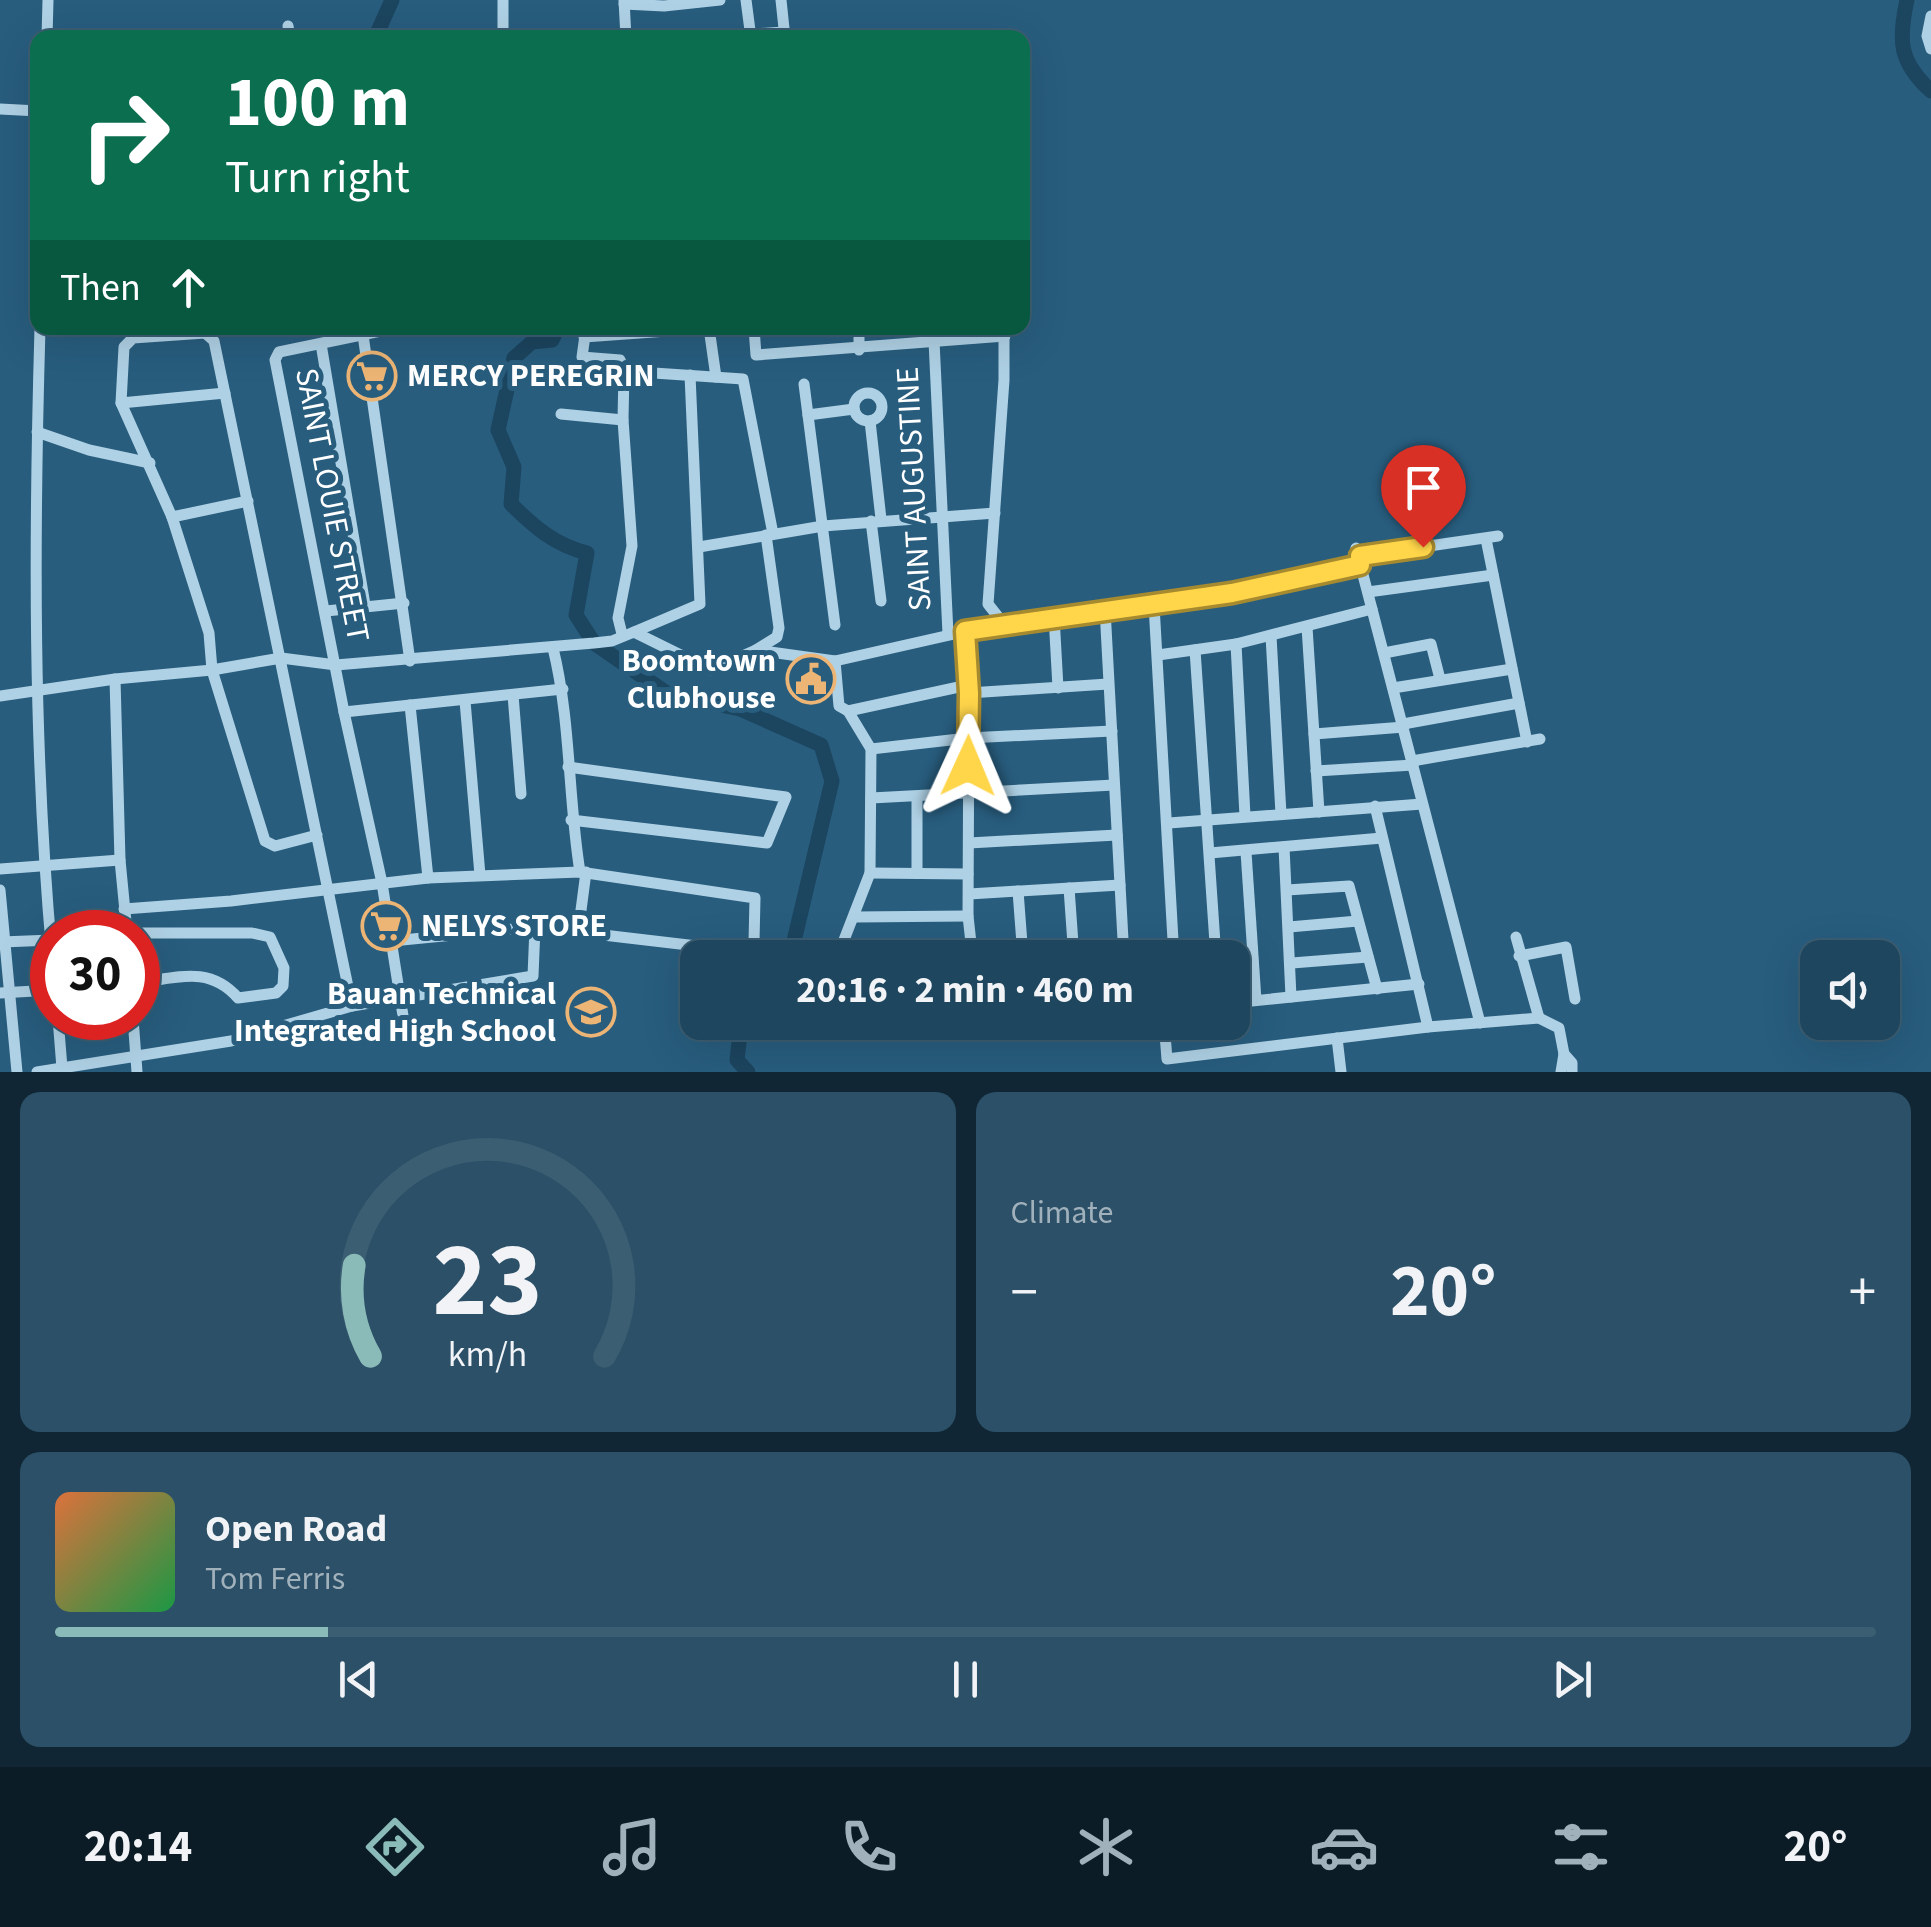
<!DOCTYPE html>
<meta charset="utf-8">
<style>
:root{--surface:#1e465e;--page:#2b5067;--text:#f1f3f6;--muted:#a1b1bc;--line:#3c5e73;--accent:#8bbbb9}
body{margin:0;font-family:"Source Sans 3",sans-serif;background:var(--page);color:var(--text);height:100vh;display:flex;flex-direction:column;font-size:38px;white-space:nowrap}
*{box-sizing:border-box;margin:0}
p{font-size:32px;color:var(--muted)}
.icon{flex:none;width:55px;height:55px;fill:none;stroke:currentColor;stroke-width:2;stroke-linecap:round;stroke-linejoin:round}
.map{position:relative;height:1072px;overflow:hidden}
.drawer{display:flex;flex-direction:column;gap:20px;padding:20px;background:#102634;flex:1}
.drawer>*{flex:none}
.banner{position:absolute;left:30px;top:30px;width:1000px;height:305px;border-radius:20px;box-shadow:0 10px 40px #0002,0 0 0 2px var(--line);background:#0b6e4f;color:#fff;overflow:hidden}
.fabs{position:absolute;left:1800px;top:940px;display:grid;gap:20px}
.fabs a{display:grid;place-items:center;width:100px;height:100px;border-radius:20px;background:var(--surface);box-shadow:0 10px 40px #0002,0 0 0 2px var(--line);font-size:50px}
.speed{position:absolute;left:30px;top:910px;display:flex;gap:20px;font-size:50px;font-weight:700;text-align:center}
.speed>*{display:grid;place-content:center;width:130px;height:130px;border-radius:50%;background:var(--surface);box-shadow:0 10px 40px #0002,0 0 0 2px var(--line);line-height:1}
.speed .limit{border:15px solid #d22;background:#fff;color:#111}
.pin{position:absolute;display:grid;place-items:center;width:85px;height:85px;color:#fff;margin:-102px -42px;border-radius:50% 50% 50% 0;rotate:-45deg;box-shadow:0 0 10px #0007}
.pin .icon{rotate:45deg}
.me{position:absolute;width:110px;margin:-55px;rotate:1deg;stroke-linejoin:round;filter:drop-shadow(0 0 8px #0008)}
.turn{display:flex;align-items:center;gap:35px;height:210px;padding:0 30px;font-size:45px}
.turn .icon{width:130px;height:130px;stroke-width:2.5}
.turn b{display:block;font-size:70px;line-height:85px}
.then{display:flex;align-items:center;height:95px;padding:0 30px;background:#0003;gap:20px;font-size:38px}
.big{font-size:75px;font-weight:700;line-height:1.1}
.drawer .tile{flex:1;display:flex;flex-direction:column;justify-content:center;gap:15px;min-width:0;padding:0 35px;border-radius:20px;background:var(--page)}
.drawer .dial{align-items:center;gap:0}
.dial svg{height:260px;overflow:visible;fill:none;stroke:var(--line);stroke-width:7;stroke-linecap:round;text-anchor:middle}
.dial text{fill:var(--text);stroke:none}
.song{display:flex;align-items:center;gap:30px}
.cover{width:120px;height:120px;border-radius:15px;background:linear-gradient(135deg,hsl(20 70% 55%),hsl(140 70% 35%))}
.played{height:10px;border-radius:5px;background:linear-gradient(90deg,var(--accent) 15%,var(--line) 15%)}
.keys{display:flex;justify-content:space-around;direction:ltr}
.heat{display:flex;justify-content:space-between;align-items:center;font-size:55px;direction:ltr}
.drawer .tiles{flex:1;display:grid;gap:20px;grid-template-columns:1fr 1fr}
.tile:last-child{grid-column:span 2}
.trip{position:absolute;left:680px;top:940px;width:570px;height:100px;border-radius:20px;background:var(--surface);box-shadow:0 10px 40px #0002,0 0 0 2px var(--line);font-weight:700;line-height:100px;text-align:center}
.tab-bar{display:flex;height:160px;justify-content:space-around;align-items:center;background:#0c1c26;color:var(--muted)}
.tab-bar .icon{width:70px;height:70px}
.tab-bar .current{color:var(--accent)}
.tab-bar b{font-size:45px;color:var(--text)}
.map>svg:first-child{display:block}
</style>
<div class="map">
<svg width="1931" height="1072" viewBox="0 0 1931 1072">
<rect width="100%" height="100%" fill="#285d7e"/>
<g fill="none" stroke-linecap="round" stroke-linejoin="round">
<g stroke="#1c455f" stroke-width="15">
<path d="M 1907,0 C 1898,41 1899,62 1931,91"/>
<path d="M 375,38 L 392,0"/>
<path d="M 558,328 L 552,340 L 532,342 L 514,358 L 498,430 L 514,467 L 511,504 C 534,527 555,545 587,553 L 576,615 L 594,643 L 668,694 L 740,709 L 821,745 L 832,781 L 790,958"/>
<path d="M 748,1072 L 737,1060 L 740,1034 L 749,1022"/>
</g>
<g stroke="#afd1e5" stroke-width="11">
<path d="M 624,0 L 626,38"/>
<path d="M 746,0 L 751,38"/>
<path d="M 781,0 L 785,38"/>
<path d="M 624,4 L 664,6 L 720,0"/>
<path d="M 1931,16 L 1927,36 L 1931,49"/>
<path d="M 288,26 L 290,38"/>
<path d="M 47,38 L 48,0"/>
<path d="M 503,38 L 503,0"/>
<path d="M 696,38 L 784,32"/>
<path d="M 0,109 L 38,111"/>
<path d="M 40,328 C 34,536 33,747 52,955"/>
<path d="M 362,328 L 410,661"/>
<path d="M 395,328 L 279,352 L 275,360 L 344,712 L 382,883 L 404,1022"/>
<path d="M 586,328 L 582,357 L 620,360 L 624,371 L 623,420 L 632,546 L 618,618 L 622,634"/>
<path d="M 709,328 L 716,377"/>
<path d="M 754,328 L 756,355 L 1005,336"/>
<path d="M 859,328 L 859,350"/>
<path d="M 584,337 L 709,328"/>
<path d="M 934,341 L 948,634"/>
<path d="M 321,344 L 365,605"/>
<path d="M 624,371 L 743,379 L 773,534"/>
<path d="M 804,384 L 835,625"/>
<circle cx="868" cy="407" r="14"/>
<path d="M 121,403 L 225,393"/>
<path d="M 561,414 L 623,420"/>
<path d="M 808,415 L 854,409"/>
<path d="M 870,421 L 881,519"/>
<path d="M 37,432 L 89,450 L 150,463"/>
<path d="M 172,517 L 248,501"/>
<path d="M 871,521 L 881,601"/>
<path d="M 1486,539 L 1527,742"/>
<path d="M 699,547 L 823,526 L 995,513"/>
<path d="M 1356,548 L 1480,1023"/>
<path d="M 1360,556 L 1498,536"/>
<path d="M 1368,592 L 1493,575"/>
<path d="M 1154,605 L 1174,958"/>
<path d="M 1105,609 L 1124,958"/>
<path d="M 326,611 L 404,603"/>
<path d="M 1054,616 L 1058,688"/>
<path d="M 1003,623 L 988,604 L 1004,380 L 1004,328"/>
<path d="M 1307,627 L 1319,812"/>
<path d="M 965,631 L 969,693 L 968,916 L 972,952"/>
<path d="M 634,632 L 700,604 L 690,375"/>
<path d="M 1271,636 L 1281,814"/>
<path d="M 1236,644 L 1245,816"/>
<path d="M 553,648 C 571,721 568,798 580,872"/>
<path d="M 756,650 L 777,637 L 779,628 L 766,535"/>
<path d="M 1195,650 L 1216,958"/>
<path d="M 1384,653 L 1431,644 L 1440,679"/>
<path d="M 1158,655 L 1236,644 L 1372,609"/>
<path d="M 835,661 L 839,706 L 848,711 L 871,749 L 870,873 L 837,958"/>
<path d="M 115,679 L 120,860 L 127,932"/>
<path d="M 1393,688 L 1512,669"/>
<path d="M 969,693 L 1108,684"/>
<path d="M 513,695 L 521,794"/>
<path d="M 0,696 L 115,679 L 212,670 L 281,658 L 336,665 L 594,643 L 612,641 L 634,632 L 711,670 L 756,650 L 835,661 L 1003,623 L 1232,593 L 1360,565"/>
<path d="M 465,701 L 480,875"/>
<path d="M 410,705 L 428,878"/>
<path d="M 848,711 L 968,685"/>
<path d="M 344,712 L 563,689"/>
<path d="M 1403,724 L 1519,703"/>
<path d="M 1314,734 L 1404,727"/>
<path d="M 871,749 L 968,738 L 1112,731"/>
<path d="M 1412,761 L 1540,739"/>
<path d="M 568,767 L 786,797 L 767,843 L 571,820"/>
<path d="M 1316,771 L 1413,765"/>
<path d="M 917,797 L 917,873"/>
<path d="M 871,798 L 1114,785"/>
<path d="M 1375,806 L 1428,1027"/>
<path d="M 1169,823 L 1422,804"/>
<path d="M 317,835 L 275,846 L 265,841 L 212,670 L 209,633 L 172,517 L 121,403 L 124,347 L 133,338 L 205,333 L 214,341 L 352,1006"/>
<path d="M 969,843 L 1117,835"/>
<path d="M 1284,847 L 1291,997"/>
<path d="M 1246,852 L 1256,1000"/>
<path d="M 1210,853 L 1382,838"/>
<path d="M 0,869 L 120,860"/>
<path d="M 870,873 L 968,874"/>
<path d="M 1069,888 L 1074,958"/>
<path d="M 0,890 L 17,1072"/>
<path d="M 1287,890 L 1349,886 L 1377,989"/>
<path d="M 1018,891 L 1023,957"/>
<path d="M 969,894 L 1120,885"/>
<path d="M 124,909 L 231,901 L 428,878 L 580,872 L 755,898 L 754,942 L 748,952 L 535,927 L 392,941"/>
<path d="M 855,917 L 968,916"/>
<path d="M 1289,927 L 1358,921"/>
<path d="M 138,933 L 252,933 L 270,937 L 284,968 L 283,986 L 276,993 L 238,998 C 209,965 177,978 138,983"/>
<path d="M 578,933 L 586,872"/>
<path d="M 1516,937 L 1539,1018"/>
<path d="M 2,942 L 52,940"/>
<path d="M 838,953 L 1022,952"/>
<path d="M 1519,956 L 1566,947 L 1575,999"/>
<path d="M 1292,963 L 1368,957"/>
<path d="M 0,993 L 52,990"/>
<path d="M 1232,1003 L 1419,984"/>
<path d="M 58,1018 L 62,1068"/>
<path d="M 133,1018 L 137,1072"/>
<path d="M 812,1022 L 811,1026 L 1021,1022"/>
<path d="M 1164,1022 L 1167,1059 L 1428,1027 L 1539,1018 L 1559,1028 L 1564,1054 L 1572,1063 L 1572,1072"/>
<path d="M 1337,1038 L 1341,1072"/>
<path d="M 37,1072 L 231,1041 L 352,1006 L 533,976 L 535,927"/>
<path d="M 1561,1072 L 1564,1054"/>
</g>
</g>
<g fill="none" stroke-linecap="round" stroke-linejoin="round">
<g stroke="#a68a30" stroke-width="25">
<path id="route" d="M 968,766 L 969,693 L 965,631 L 1232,593 L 1360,565 L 1360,556 L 1423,547"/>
</g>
<use href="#route" stroke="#ffd54a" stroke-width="18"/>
</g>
<defs>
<g id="supermarket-ring" transform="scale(2.5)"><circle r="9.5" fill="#285d7e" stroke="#ecb575" stroke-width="1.5"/><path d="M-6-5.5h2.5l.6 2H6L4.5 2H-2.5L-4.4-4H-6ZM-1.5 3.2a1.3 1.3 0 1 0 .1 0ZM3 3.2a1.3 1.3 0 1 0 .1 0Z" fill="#ecb575"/></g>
<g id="civic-ring" transform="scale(2.5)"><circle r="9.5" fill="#285d7e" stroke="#ecb575" stroke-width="1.5"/><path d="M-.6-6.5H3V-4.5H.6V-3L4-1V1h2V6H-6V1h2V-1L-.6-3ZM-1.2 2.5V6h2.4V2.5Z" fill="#ecb575"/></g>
<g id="school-ring" transform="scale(2.5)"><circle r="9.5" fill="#285d7e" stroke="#ecb575" stroke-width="1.5"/><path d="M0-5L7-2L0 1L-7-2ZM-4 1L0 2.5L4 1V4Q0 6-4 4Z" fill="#ecb575"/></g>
</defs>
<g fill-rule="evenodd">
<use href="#supermarket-ring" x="372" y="376"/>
<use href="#civic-ring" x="811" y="679"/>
<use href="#supermarket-ring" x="386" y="926"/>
<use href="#school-ring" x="591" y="1012"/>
</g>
<g text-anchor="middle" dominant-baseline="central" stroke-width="10" stroke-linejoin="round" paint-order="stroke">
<g font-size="32" font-weight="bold" fill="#fff" stroke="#285d7e" text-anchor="start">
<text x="407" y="376">MERCY PEREGRIN</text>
<text x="776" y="661" text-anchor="end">Boomtown<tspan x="776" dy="37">Clubhouse</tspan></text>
<text x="421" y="926">NELYS STORE</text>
<text x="556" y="994" text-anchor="end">Bauan Technical<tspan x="556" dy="37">Integrated High School</tspan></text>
</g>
<g font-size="32" fill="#fff" stroke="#285d7e">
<text transform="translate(914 489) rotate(-93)">SAINT AUGUSTINE</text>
<text transform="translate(332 505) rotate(79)">SAINT LOUIE STREET</text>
</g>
</g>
</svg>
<div class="fabs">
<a><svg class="icon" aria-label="sound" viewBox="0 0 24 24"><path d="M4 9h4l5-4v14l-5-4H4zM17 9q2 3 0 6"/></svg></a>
</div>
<div class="speed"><div class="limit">30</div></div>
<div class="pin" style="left:1423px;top:547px;background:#d93025"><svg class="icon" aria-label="arrive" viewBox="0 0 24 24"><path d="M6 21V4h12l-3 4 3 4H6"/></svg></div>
<svg class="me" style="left:968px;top:766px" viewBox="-20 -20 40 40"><path d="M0-17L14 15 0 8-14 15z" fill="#ffd54a" stroke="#fff" stroke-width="4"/></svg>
<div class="trip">20:16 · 2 min · 460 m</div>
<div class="banner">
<div class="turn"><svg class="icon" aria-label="right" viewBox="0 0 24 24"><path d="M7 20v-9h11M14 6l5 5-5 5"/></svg><div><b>100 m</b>Turn right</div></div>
<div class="then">Then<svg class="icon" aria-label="ahead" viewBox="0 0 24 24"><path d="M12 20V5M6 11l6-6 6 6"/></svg></div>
</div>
</div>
<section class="drawer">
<div class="tiles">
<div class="tile dial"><svg viewBox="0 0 100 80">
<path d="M14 69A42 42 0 1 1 86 69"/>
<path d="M14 69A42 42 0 0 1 9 41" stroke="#8bbbb9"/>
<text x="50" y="56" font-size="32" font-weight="700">23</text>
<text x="50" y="72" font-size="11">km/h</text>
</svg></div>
<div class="tile"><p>Climate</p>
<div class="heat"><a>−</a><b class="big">20°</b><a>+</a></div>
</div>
<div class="tile">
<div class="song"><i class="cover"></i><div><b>Open Road</b><p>Tom Ferris</p></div></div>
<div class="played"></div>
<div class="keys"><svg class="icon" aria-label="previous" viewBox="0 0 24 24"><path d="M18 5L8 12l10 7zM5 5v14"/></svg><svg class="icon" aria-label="pause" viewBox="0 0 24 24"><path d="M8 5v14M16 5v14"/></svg><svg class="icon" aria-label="next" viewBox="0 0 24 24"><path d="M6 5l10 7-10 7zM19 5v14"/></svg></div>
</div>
</div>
</section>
<nav class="tab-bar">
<b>20:14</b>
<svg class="icon current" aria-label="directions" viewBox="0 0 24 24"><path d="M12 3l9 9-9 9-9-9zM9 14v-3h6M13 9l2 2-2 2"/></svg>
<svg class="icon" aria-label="music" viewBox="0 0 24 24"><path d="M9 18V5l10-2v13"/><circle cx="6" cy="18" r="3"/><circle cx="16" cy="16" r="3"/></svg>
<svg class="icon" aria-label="phone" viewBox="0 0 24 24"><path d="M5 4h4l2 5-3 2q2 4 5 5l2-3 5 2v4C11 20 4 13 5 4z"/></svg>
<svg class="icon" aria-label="climate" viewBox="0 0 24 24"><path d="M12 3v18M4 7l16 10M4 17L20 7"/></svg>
<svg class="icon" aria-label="car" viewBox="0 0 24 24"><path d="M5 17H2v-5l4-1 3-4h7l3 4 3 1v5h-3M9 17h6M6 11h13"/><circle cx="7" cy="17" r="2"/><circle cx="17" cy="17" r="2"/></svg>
<svg class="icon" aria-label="filters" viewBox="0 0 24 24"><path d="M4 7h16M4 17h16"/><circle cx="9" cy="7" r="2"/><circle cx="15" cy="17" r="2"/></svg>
<b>20°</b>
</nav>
